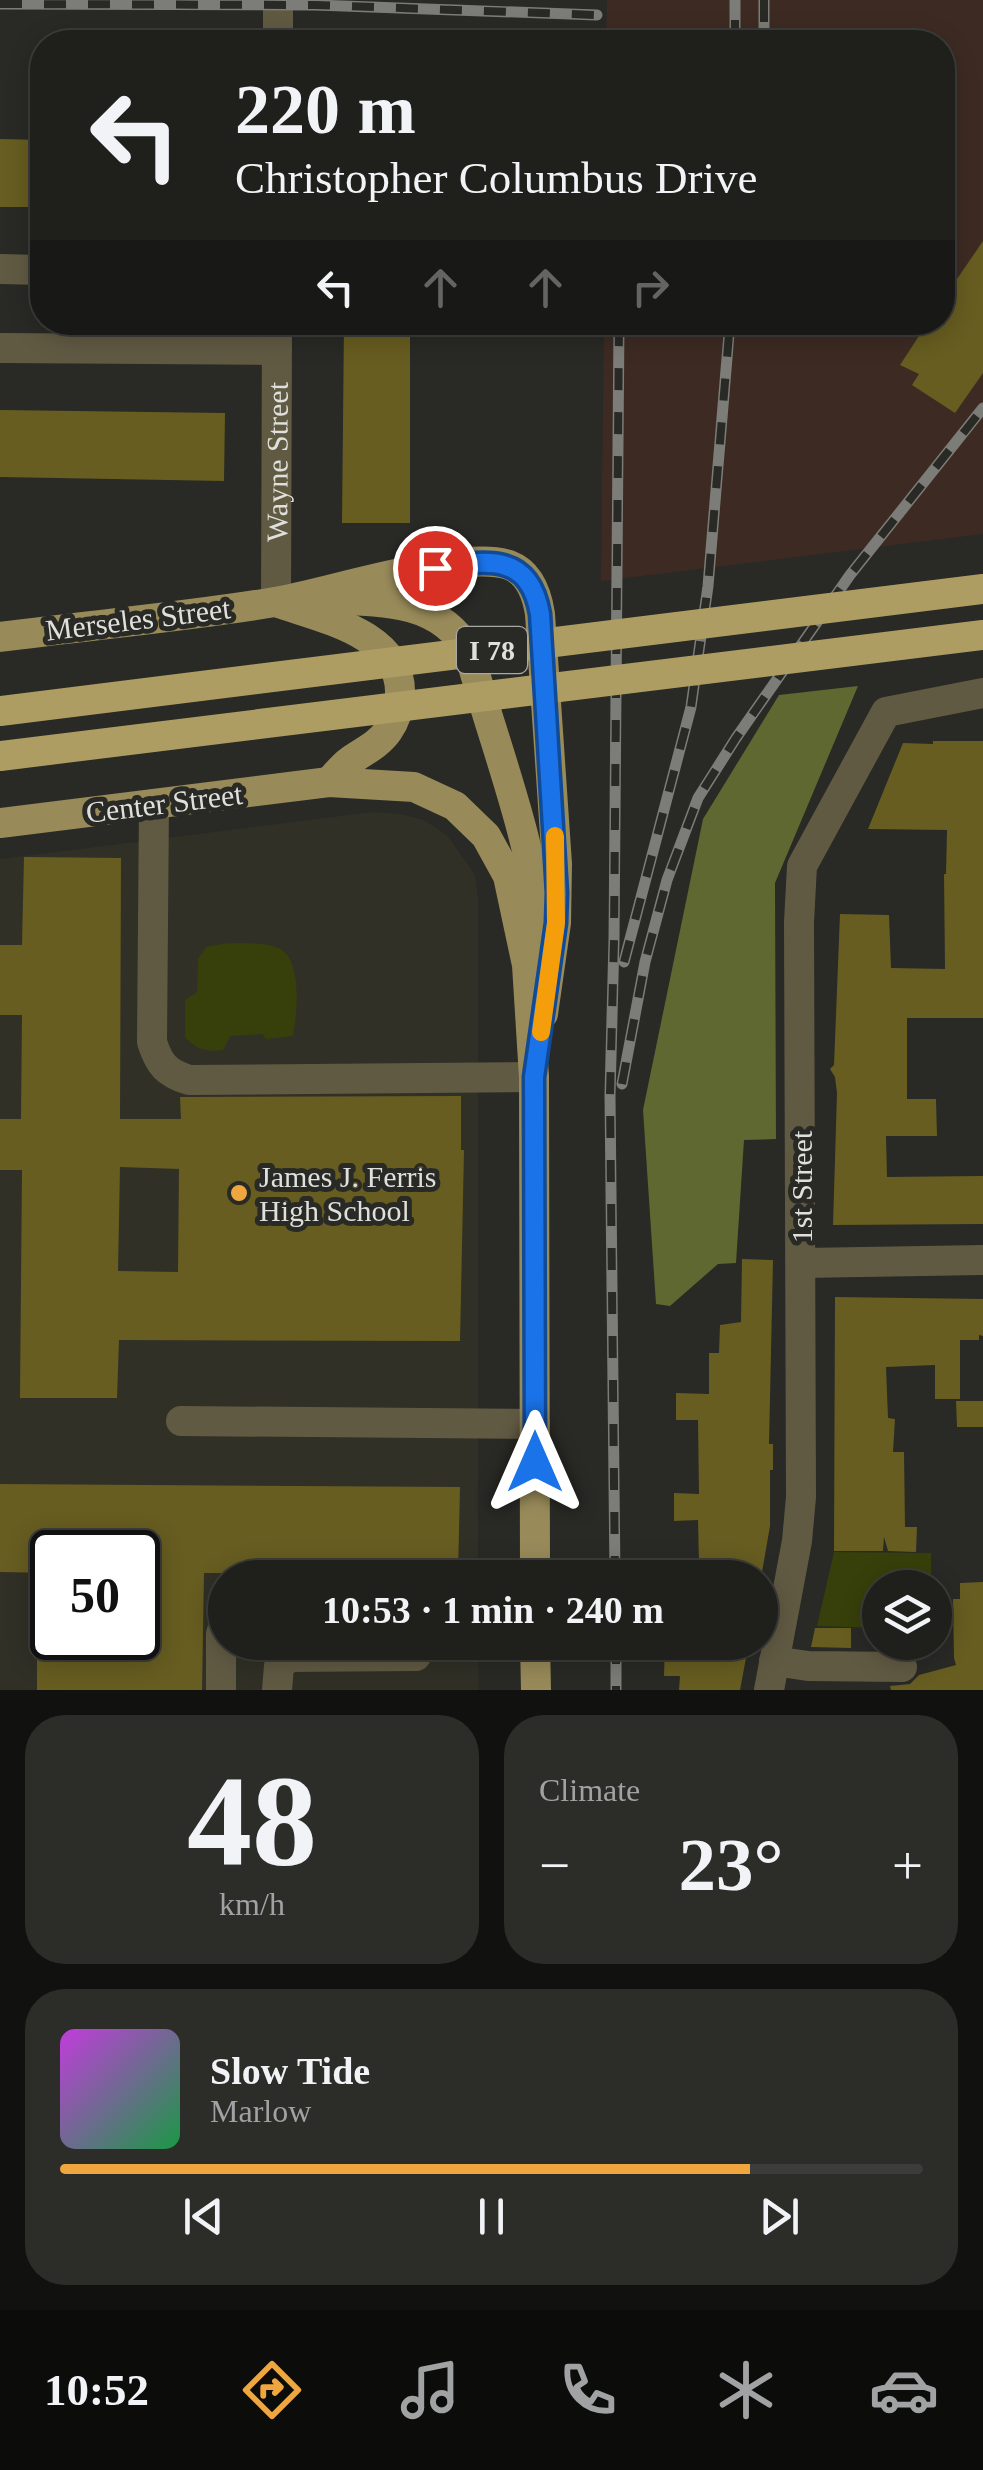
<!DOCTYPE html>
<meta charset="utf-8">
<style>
:root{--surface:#1f1f1c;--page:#2c2c29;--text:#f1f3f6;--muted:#a1a2a3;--line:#3c3d3b;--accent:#f0a63f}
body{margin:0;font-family:Georgia,serif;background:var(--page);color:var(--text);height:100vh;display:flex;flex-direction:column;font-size:38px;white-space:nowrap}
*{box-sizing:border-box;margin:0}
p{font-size:32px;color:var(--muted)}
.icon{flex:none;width:55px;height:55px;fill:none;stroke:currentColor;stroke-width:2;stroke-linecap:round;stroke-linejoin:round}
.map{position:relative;height:1690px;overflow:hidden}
.side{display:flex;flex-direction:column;gap:25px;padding:25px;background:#11110f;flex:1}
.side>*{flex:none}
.hud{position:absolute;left:30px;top:30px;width:925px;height:305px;border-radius:40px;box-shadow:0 5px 25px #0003,0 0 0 2px var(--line);background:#1f1f1c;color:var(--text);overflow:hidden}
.controls{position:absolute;left:862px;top:1570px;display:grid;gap:20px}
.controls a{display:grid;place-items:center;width:90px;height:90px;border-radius:50%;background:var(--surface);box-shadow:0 5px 25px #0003,0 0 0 2px var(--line);font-size:50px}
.speed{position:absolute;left:30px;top:1530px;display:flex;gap:20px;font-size:50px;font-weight:700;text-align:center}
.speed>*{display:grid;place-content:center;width:130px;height:130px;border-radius:50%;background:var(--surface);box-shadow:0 5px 25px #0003,0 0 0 2px var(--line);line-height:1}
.speed .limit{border:5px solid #111;border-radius:15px;background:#fff;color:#111}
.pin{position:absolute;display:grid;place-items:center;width:85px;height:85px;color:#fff;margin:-42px;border:5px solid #fff;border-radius:50%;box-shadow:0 2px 10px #0007}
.me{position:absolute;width:110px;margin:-55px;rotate:0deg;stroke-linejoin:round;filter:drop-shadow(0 0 8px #0008)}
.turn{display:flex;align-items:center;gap:35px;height:210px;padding:0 40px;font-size:45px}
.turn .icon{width:130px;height:130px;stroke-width:2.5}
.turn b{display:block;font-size:70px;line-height:85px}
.lanes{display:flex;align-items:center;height:95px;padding:0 40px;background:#0003;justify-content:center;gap:50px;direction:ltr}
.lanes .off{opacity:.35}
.big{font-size:75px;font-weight:700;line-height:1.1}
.side .tile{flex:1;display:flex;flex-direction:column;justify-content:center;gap:15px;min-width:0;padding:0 35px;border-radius:40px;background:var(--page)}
.side .dial{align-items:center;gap:0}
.dial b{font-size:130px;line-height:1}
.song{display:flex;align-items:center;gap:30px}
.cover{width:120px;height:120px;border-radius:15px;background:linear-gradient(135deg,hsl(290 70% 55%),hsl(140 70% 35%))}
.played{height:10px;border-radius:5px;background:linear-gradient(90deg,var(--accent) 80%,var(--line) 80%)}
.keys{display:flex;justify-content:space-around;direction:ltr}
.heat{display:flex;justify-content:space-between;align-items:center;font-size:55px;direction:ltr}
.side .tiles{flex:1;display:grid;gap:25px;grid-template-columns:1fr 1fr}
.tile:last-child{grid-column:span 2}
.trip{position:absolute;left:208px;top:1560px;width:570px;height:100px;border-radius:50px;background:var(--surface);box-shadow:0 5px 25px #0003,0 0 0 2px var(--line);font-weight:700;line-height:100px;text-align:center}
.tab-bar{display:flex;height:160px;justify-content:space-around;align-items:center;background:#0c0c0b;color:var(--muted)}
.tab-bar .icon{width:70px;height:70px}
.tab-bar .active{color:var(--accent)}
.tab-bar b{font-size:45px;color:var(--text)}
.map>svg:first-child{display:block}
</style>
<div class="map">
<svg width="983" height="1690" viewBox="0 0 983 1690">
<rect width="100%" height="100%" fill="#292925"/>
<path fill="#3d2b23" d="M 607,0 L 983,0 L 983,534 L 601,581 L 604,323 L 942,322 L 942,42 L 606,42 Z"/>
<path fill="#313026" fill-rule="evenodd" d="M 372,812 L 400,814 L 424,820 L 447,835 L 475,875 L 478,899 L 478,1577 L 225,1578 L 225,1642 L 478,1643 L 479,1690 L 0,1690 L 0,859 ZM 52,1552 L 138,1552 L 138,1638 L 52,1638 Z"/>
<g fill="#37400a">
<path d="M 228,943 C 243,944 271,941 283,951 C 302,966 297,1015 293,1036 L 266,1039 L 262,1034 L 230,1036 L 223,1050 C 207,1052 196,1050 185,1037 L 185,1000 L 197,992 L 198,959 L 206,947 Z"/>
<path d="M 834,1552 L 931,1553 L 931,1587 L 880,1588 L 880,1628 L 817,1626 Z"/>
</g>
<path fill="#5e6830" d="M 858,686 L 775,883 L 776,1139 L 744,1140 L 736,1263 L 718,1264 L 670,1306 L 656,1304 L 643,1110 L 703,819 L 779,695 Z"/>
<g fill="#675d21" fill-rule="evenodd">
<path d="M 0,139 L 42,140 L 42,207 L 0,207 Z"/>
<path d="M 983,241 L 983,373 L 955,413 L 912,385 L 919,374 L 900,365 L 928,322 L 942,322 L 942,301 Z"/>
<path d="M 344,322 L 410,322 L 410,523 L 342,523 Z"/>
<path d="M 0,410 L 225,413 L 224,481 L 0,477 Z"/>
<path d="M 933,741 L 983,741 L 983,1018 L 907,1018 L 907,1099 L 936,1099 L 937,1136 L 886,1136 L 887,1177 L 983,1176 L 983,1224 L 833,1225 L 837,1093 L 835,1077 L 830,1069 L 834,1065 L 840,914 L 889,915 L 891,968 L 945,969 L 944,874 L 946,874 L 947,830 L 868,829 L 903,743 L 933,744 Z"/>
<path d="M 24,857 L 121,858 L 120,1119 L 181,1119 L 180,1097 L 461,1096 L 461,1150 L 464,1150 L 460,1341 L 119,1340 L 117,1398 L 20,1398 L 22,1170 L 0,1170 L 0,1119 L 21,1119 L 22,1015 L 0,1015 L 0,945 L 22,945 ZM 120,1167 L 179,1169 L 178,1272 L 118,1271 Z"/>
<path d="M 742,1259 L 773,1260 L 769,1444 L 773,1444 L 773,1470 L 770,1470 L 770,1526 L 761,1578 L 714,1578 L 715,1563 L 699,1563 L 698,1520 L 674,1521 L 674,1493 L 699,1494 L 698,1420 L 676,1420 L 676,1393 L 709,1394 L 709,1353 L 719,1353 L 720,1325 L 741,1322 Z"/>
<path d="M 835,1297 L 983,1299 L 983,1336 L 979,1335 L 979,1340 L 960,1340 L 960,1399 L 935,1399 L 935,1365 L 886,1367 L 888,1418 L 895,1419 L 893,1452 L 904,1452 L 905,1527 L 917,1527 L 916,1552 L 888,1551 L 884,1537 L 883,1551 L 834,1551 Z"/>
<path d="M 956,1401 L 983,1401 L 983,1427 L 957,1427 Z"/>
<path d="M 0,1484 L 460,1487 L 458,1574 L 204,1573 L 202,1690 L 37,1690 L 37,1638 L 138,1638 L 138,1552 L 52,1552 L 52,1573 L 0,1572 Z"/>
<path d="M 983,1582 L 983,1690 L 891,1690 L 890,1686 L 910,1684 L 919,1675 L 956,1665 L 954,1658 L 953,1599 L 960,1599 L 960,1583 Z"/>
<path d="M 815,1628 L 851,1628 L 851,1648 L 811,1647 Z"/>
<path d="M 665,1642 L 749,1642 L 740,1690 L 679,1690 L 680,1676 L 664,1676 Z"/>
</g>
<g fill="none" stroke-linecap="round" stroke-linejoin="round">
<g stroke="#615a43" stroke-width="30">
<path d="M 278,42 L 278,0"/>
<path d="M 0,269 L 42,270"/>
<path d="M 0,348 L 277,350"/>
<path id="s1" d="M 276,602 L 277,322"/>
<path d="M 154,804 L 152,1042 C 159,1064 166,1073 189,1080 L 534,1077"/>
<path d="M 802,1263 L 983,1260"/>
<path d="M 181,1421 L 535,1424"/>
<path d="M 774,1661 L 808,1666 L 902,1667"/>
<path d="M 221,1690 L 221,1634 L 225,1619"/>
<path d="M 277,1690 L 279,1666 L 289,1657 L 416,1656"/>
<path d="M 769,1690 L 797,1541 L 801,1497 L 799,922 L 802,866 L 886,712 L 983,693"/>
</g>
<g stroke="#988a59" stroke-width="30">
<path d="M 332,600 C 384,601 441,601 469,652 C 492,740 536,846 540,936"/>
<path d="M 276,602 C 320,618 402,633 400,694 C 399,708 396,720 388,731 C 378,745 364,751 351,760 C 342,766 336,775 329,782"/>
<path d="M 0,637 C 91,625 184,617 275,602 C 329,593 461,549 509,565 C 530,573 537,594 540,614 L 557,864 L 556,923 L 543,1014"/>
<path d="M 0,823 L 329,782 L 414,787 L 455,806 L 486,836 L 508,876 L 527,965 L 534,1077 L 535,1578"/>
<path d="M 535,1642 L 536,1690"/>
</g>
<g stroke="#7c7c78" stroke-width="11">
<g id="rail">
<path d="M 764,0 L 764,42"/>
<path d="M 0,4 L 315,5 L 597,15"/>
<path d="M 735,42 L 735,0"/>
<path d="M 624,962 L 691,707 L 708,586 L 730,322"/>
<path d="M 622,1084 L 645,962 L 667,880 L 698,798 L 736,738 L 850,575 L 983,408"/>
<path d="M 615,1578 L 610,1095 L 614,940 L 619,322"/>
<path d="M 616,1642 L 616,1690"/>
</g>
</g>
<use href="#rail" stroke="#292925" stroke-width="8" stroke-dasharray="22" stroke-linecap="butt"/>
<g stroke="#ae9d62" stroke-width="30">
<path d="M 0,711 L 983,589"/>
<path d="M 0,756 L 983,635"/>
</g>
</g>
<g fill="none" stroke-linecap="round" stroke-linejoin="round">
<g stroke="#114b97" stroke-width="25">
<path id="route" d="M 435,568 C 485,561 529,551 540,614 L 557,893 L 556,923 L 534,1077 L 535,1462"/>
</g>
<use href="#route" stroke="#1a73e8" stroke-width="18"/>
<path stroke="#f59e0b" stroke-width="18" d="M 541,1032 L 556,923 L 555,836"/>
</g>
<circle fill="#f0a63f" stroke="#292925" stroke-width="4" cx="239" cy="1193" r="10"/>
<g text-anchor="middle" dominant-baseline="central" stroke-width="10" stroke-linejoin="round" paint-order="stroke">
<rect fill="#292925" stroke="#a8a8a5" stroke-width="2.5" x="457" y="627" width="70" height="46" rx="8"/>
<g font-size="28" font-weight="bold" fill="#dfdfdc">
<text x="492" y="650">I 78</text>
</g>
<g font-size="30" fill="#dfdfdc" stroke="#292925">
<text stroke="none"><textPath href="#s1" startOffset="140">Wayne Street</textPath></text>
<text transform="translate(138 619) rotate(-7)">Merseles Street</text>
<text transform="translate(164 803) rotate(-7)">Center Street</text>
<text transform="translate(801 1187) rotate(-90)">1st Street</text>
</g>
<g font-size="30" fill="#dfdfdc" stroke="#292925" text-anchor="start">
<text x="259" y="1176">James J. Ferris<tspan x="259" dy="34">High School</tspan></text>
</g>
</g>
</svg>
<div class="controls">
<a><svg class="icon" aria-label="layers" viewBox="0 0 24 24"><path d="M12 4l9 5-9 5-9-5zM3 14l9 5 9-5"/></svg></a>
</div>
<div class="speed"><div class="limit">50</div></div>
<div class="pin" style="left:435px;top:568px;background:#d93025"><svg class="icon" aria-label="arrive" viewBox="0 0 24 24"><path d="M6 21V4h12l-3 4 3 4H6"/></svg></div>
<svg class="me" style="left:535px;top:1462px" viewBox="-20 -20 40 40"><path d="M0-17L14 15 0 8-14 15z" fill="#1a73e8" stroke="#fff" stroke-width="4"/></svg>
<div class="trip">10:53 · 1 min · 240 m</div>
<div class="hud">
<div class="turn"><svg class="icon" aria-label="left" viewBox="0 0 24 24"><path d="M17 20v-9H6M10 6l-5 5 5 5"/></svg><div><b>220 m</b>Christopher Columbus Drive</div></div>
<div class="lanes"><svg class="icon" aria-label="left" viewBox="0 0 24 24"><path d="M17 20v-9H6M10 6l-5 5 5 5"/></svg><svg class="icon off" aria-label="ahead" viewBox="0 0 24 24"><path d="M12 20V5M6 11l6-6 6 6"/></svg><svg class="icon off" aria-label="ahead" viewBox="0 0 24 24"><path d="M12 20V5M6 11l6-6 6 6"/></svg><svg class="icon off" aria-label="right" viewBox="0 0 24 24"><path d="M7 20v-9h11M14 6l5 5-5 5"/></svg></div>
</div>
</div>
<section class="side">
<div class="tiles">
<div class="tile dial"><b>48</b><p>km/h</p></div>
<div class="tile"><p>Climate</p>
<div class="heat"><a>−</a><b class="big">23°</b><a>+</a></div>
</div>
<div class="tile">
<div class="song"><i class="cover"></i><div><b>Slow Tide</b><p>Marlow</p></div></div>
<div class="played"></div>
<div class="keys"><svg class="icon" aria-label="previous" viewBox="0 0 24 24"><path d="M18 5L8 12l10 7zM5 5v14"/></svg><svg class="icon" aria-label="pause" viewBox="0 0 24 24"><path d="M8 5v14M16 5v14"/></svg><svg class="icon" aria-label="next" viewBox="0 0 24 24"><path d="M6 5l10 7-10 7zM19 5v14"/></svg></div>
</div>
</div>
</section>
<nav class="tab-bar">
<b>10:52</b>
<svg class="icon active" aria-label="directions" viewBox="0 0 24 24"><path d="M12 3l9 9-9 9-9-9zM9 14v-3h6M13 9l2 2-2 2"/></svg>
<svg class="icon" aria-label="music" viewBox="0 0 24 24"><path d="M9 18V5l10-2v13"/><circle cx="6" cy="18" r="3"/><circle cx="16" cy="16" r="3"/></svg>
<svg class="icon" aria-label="phone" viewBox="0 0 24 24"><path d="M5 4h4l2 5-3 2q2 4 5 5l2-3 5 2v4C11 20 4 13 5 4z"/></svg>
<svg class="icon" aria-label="climate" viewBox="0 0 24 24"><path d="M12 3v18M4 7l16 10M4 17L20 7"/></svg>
<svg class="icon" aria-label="car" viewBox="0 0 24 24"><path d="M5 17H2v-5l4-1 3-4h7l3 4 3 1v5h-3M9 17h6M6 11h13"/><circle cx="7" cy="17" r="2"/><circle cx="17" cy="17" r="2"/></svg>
</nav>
